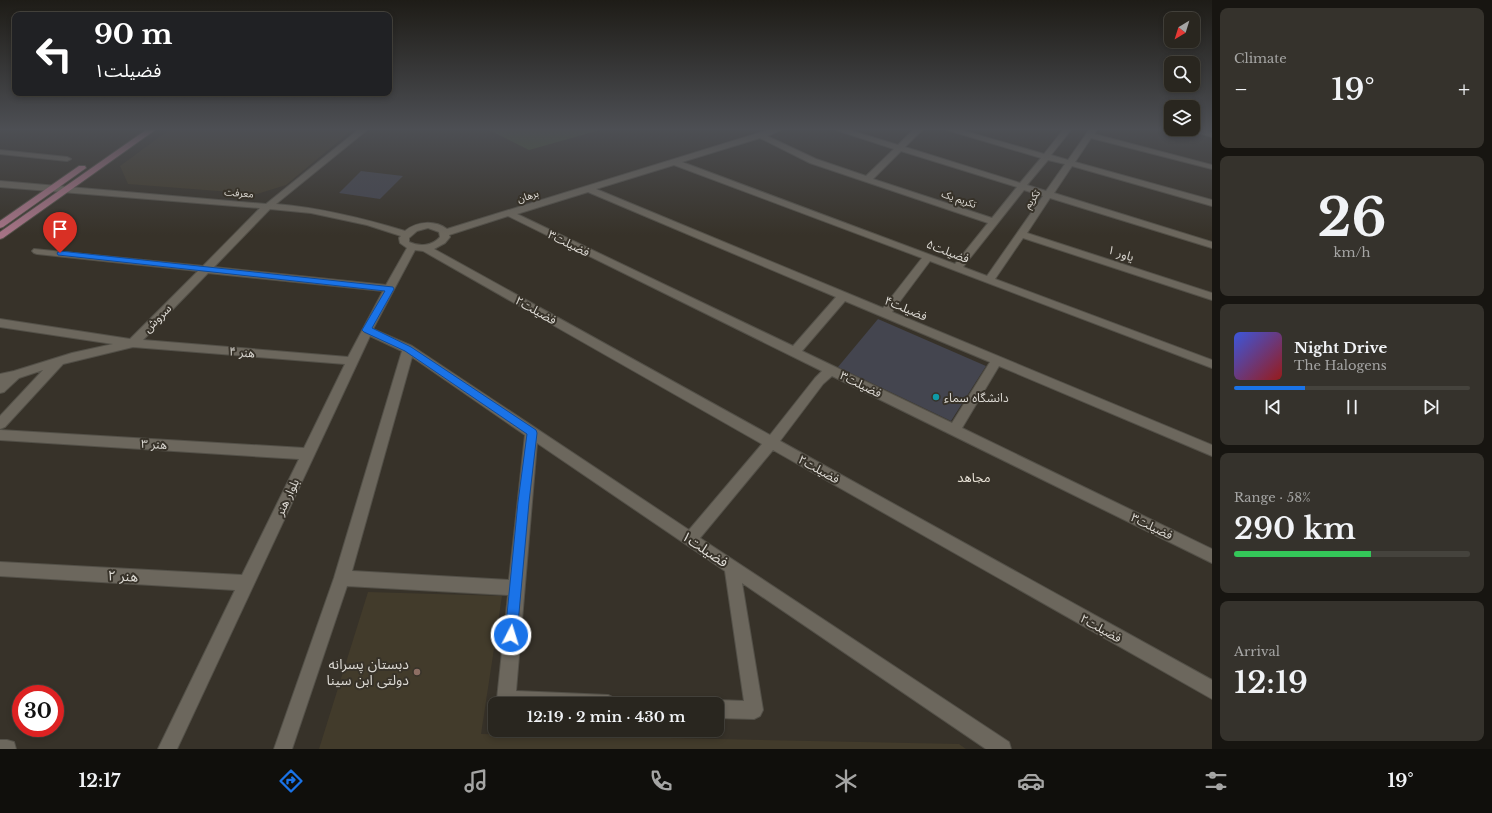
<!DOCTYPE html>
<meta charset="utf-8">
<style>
:root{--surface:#29261f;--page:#35322c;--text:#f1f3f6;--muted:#a5a5a4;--line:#45433d;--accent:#1a73e8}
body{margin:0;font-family:"Libre Baskerville","Noto Sans Arabic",serif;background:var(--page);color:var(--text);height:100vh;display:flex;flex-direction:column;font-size:15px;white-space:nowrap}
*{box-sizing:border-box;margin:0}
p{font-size:13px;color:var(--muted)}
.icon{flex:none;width:22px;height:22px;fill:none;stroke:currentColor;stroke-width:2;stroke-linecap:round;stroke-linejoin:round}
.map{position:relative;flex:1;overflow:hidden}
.sheet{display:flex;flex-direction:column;gap:8px;padding:8px;background:#171511;width:280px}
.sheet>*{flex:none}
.guide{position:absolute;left:12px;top:12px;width:380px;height:84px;border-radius:8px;box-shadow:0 2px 6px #0003,0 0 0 1px var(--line);background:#202124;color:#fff;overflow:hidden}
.needle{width:26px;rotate:218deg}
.fabs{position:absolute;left:1164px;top:12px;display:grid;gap:8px}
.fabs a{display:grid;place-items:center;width:36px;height:36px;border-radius:8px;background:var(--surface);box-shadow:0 2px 6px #0003,0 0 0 1px var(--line);font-size:20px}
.speed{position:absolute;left:12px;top:685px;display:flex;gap:8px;font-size:20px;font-weight:700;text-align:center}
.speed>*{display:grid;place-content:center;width:52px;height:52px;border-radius:50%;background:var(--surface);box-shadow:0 2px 6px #0003,0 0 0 1px var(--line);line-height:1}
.speed .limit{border:6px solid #d22;background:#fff;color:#111}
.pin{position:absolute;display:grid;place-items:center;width:34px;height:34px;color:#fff;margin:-41px -17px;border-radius:50% 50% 50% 0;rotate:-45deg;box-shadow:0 0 4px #0007}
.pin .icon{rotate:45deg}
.me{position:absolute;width:44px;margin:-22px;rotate:5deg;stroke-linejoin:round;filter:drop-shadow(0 0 3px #0008)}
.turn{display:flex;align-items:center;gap:14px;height:84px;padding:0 16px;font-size:18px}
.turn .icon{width:52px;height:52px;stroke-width:2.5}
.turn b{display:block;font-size:28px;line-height:34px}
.big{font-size:30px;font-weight:600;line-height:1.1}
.sheet .tile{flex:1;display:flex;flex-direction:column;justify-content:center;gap:6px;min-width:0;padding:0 14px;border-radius:8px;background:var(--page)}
.sheet .dial{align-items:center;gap:0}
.dial b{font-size:52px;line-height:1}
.song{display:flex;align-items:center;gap:12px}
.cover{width:48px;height:48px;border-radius:6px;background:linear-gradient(135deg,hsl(230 70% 55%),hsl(0 70% 35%))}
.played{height:4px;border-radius:2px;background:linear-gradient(90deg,var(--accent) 30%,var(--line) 30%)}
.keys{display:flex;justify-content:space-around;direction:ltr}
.heat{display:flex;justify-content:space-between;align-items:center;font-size:22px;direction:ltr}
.charge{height:6px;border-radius:3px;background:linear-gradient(90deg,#34c759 58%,var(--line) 0)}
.trip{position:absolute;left:488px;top:697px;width:236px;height:40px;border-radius:8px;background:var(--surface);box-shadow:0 2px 6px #0003,0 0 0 1px var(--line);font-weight:600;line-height:40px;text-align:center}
.dock{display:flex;height:64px;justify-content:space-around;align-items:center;background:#100f0c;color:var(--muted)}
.dock .icon{width:28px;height:28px}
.dock .active{color:var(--accent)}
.dock b{font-size:18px;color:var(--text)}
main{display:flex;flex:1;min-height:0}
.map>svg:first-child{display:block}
</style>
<main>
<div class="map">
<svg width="1212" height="749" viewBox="0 0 1212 749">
<rect width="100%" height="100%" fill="#373229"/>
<g fill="#423b2b">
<path d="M 169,130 L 352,130 L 286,185 L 257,194 L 128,184 L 120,166 Z"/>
<path d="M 368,592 L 502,596 L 481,734 L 959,744 L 966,749 L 319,749 Z"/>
</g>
<path fill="#435131" d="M 489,130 L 600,130 L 529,150 Z"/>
<g fill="#44454f">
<path d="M 361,171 L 403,176 L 380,199 L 339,193 Z"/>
<path d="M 878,319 L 986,366 L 951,421 L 838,367 Z"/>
</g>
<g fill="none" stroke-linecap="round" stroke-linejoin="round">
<g stroke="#535048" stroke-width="2">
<g id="minor">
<path d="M 358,130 L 367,130 L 276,204 C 321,208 362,218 405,231 C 417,221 435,220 447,229 L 768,130 L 781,130 L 767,136 L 816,159 L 866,176 L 894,149 L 836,130 L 849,130 L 898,145 L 913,130 L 922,130 L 905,147 L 1020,183 L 1041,158 L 947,130 L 961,130 L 1044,154 L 1063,130 L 1071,130 L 1051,155 L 1068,160 L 1089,130 L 1097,130 L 1094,134 L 1212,165 L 1212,169 L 1091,138 L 1075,162 L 1212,200 L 1212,206 L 1072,166 L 1054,193 L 1212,242 L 1212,248 L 1050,198 L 1027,233 L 1212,293 L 1212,300 L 1023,238 L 995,279 L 1212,360 L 1212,368 L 930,261 L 892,312 L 1212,445 L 1212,456 L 999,366 L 962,428 L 1212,549 L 1212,563 L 832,376 L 823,384 L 780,441 L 1212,680 L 1212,699 L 773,450 L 700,538 L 1009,742 L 1011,749 L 986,749 L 742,583 L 763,710 L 760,716 L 754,719 L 717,718 L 717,704 L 710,704 L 711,703 L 717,700 L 744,701 L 725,571 L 537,443 L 516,691 L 608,695 L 614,698 L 617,704 L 499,704 L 497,699 L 508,595 L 347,586 L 292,749 L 274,749 L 334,578 L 402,351 L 370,336 L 177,749 L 158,749 L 235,590 L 0,576 L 0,562 L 242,575 L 299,459 L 0,440 L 0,430 L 304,448 L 345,364 L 133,347 L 63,364 L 5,427 L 0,429 L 0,416 L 43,370 L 19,378 L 4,392 L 0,393 L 0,374 L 14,371 L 72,353 L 113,344 L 0,327 L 0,319 L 130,339 L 198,271 L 37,254 L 34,253 L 32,251 L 34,249 L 203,266 L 260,208 L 0,187 L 0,181 L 266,204 ZM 760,138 L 810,163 L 988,223 L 955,264 L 682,162 ZM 901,151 L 1017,187 L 992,218 L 873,179 ZM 1048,160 L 1065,164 L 1046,191 L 1027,185 ZM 674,165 L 922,258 L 883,308 L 596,189 ZM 1024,190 L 1043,196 L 987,276 L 963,267 ZM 588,192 L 836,297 L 793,346 L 517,214 ZM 270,209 L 311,213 L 367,225 L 401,236 L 399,238 L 400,243 L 407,248 L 386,285 L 214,267 ZM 508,216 L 822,371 L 815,378 L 770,435 L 434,249 L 445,243 L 450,237 L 449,235 ZM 428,228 L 439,232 L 440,237 C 432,246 420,247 409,242 L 409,238 L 417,231 ZM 415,250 L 423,251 L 762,444 L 689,530 L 412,346 L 373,329 ZM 208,273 L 383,291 L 348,357 L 143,340 ZM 845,301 L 990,362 L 952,423 L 802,351 ZM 412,357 L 525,435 L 509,580 L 352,571 Z"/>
<path d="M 1189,130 L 1203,130 L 1212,133 L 1212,137 Z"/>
<path d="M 0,150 L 67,157 L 71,159 L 67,161 L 0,154 Z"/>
<path d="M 0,740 L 7,740 L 14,742 L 16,749 L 0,749 Z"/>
</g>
</g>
<g stroke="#535048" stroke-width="2">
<g id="major">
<path d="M 146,130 L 155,130 L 3,238 L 0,239 L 0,232 Z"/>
<path d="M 79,166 L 85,166 L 86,168 L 3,227 L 0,228 L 0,221 Z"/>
</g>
</g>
<use href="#minor" fill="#6c675d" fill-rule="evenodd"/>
<use href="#major" fill="#a67385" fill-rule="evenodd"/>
</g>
<linearGradient id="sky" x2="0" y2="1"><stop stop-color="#1e1c17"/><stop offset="0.55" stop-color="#4d4f54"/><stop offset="1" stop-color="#4d4f54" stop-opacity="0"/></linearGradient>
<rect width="1212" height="235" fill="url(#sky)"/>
<path fill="#1a73e8" stroke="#114b97" d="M 60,251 L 393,287 L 394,289 L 372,328 L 411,347 L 536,430 L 537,433 L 529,502 L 517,635 L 516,640 L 511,642 L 507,640 L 505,635 L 518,502 L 527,434 L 405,351 L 364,332 L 362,330 L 385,291 L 58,255 L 57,253 Z"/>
<circle fill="#0f9aa8" stroke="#373229" stroke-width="1.5" cx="936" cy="397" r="4"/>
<circle fill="#8d6e63" stroke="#373229" stroke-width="1.5" cx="417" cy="672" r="4"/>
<g text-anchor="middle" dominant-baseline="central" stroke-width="4" stroke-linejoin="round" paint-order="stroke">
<g font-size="10" fill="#dddad4" stroke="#373229">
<text transform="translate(239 193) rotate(5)">معرفت</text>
<text transform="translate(528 196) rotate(-17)">برهان</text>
<text transform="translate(959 199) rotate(19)">تکریم یک</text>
<text transform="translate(1032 199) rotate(-55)">تکریم</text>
</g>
<g font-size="12" fill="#dddad4" stroke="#373229">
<text transform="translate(569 243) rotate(26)">فضیلت۳</text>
<text transform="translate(948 251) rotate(21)">فضیلت۵</text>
<text transform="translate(1121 253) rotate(18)">یاور ۱</text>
<text transform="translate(906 308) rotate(23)">فضیلت۴</text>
<text transform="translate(536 310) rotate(29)">فضیلت۲</text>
<text transform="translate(157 318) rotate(-45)">سروش</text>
<text transform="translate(242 352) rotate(5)">هنر ۴</text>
<text transform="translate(861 384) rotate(26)">فضیلت۳</text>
<text transform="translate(154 444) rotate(3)">هنر ۳</text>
<text transform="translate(819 469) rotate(29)">فضیلت۲</text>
<text transform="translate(287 497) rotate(-65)">بلوار هنر</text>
<text transform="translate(1152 526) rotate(26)">فضیلت۳</text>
<text transform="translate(1101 628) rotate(29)">فضیلت۲</text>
</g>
<g font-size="12" fill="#dddad4" stroke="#373229" text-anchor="start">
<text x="944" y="397">دانشگاه سماء</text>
</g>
<g font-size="13" fill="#e7e1d5" stroke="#373229">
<text x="974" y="477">مجاهد</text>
</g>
<g font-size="14" fill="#dddad4" stroke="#373229">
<text transform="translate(705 549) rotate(34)">فضیلت۱</text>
<text transform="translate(123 576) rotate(3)">هنر ۲</text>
</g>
<g font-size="14" fill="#dddad4" stroke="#373229" text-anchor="end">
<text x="409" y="664">دبستان پسرانه<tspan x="409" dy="16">دولتی ابن سینا</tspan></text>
</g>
</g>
</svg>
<div class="fabs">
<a><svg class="needle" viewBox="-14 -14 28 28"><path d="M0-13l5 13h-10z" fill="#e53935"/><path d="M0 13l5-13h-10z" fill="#a5a5a4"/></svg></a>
<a><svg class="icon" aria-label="search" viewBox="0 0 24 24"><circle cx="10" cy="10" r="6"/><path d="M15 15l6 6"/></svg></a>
<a><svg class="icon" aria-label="layers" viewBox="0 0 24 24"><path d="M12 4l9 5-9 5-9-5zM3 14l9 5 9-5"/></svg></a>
</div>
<div class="speed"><div class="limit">30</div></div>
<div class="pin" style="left:60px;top:253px;background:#d93025"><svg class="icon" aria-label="arrive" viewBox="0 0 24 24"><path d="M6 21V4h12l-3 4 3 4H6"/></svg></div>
<svg class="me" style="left:511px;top:635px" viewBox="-20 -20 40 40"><circle r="17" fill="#1a73e8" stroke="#fff" stroke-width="3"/><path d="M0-11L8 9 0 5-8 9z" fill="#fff"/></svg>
<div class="trip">12:19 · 2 min · 430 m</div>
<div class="guide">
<div class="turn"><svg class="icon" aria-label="left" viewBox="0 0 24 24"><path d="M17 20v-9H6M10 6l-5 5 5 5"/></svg><div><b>90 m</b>فضیلت۱</div></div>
</div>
</div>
<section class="sheet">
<div class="tile"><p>Climate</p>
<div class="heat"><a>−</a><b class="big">19°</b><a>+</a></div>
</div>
<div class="tile dial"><b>26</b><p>km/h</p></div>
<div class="tile">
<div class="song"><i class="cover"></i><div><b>Night Drive</b><p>The Halogens</p></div></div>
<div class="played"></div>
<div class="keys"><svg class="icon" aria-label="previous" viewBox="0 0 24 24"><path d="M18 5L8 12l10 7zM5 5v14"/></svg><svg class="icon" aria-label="pause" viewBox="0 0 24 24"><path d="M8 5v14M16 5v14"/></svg><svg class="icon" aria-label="next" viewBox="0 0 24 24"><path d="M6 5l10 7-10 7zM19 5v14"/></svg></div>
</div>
<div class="tile"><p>Range · 58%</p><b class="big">290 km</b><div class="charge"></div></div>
<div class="tile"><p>Arrival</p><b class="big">12:19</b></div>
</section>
</main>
<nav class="dock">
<b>12:17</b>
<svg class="icon active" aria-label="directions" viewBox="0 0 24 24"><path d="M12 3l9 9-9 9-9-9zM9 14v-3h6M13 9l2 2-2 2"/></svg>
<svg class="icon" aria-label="music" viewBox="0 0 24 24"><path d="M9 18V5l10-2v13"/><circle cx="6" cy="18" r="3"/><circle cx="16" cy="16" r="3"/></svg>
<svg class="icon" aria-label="phone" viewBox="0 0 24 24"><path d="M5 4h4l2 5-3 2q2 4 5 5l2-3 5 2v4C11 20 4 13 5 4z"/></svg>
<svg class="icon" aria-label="climate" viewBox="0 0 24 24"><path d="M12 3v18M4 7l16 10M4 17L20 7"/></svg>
<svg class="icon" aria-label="car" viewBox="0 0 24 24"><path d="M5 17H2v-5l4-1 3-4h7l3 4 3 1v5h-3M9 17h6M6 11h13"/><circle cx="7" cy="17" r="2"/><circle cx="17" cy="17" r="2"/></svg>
<svg class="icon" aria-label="filters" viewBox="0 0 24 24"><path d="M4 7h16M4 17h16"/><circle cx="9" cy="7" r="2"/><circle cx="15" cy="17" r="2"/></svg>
<b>19°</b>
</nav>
